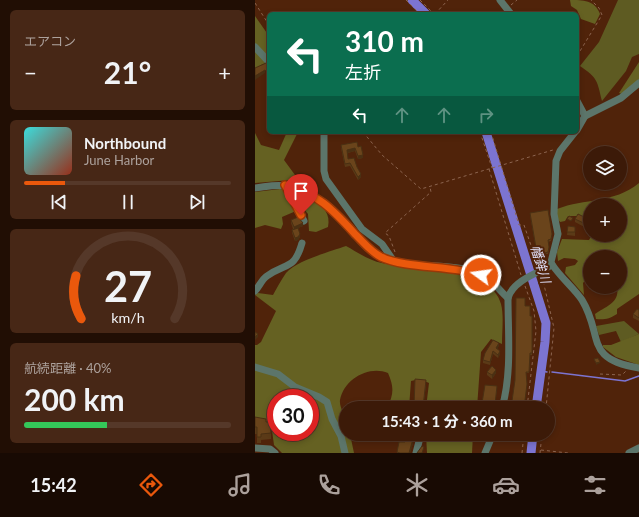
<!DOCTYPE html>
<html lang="ja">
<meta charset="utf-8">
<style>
:root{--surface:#3c1a08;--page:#472716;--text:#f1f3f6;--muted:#aca19c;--line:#553829;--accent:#ea580c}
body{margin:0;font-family:Lato,"Noto Sans JP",sans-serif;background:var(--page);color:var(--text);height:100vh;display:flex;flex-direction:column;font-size:15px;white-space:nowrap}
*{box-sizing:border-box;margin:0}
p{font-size:13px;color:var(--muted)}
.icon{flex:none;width:22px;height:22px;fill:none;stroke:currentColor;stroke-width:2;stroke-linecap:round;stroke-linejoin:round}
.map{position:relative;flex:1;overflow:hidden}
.sheet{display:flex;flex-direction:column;gap:10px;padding:10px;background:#210e04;width:255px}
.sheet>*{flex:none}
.banner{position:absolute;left:12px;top:12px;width:312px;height:122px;border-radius:6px;box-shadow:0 2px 6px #0003,0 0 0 1px var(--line);background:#0b6e4f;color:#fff;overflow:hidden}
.controls{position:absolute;left:328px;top:146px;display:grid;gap:8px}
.controls a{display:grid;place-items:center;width:44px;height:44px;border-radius:50%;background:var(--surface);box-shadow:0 2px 6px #0003,0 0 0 1px var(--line);font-size:20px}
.speed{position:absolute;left:12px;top:389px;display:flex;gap:8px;font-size:20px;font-weight:700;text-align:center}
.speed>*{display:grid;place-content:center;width:52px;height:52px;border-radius:50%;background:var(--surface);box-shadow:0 2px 6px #0003,0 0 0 1px var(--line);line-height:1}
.speed .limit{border:6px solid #d22;background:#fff;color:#111}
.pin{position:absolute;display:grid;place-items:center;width:34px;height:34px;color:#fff;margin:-41px -17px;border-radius:50% 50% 50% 0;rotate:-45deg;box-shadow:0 0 4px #0007}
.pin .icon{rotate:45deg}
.me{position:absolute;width:44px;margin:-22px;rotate:284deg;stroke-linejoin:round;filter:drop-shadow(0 0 3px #0008)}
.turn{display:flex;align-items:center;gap:14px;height:84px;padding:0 12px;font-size:18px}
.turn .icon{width:52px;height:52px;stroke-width:2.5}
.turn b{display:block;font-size:28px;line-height:34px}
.lanes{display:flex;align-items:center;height:38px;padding:0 12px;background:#0003;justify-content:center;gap:20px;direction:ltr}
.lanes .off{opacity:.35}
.big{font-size:30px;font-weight:700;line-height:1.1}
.sheet .card{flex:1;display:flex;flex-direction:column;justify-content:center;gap:6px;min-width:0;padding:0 14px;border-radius:6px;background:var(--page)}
.sheet .dial{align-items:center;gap:0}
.dial svg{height:104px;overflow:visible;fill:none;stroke:var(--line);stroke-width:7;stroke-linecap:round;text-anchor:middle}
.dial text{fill:var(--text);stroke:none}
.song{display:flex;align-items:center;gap:12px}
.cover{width:48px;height:48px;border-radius:6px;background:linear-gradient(135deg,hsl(180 70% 55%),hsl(10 70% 35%))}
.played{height:4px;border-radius:2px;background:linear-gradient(90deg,var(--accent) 20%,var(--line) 20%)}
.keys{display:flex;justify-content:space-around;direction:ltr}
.heat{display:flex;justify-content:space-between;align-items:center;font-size:22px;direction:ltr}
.charge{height:6px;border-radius:3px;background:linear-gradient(90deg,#34c759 40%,var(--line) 0)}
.trip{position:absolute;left:84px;top:401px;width:216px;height:40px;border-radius:20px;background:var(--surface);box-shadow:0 2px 6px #0003,0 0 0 1px var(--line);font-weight:700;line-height:40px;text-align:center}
.tabs{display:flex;height:64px;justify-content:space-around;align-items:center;background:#180a03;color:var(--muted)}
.tabs .icon{width:28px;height:28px}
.tabs .on{color:var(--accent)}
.tabs b{font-size:18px;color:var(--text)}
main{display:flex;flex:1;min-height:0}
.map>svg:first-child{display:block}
</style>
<main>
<section class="sheet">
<div class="card"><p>エアコン</p>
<div class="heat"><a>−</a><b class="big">21°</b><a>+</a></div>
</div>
<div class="card">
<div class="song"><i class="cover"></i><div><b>Northbound</b><p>June Harbor</p></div></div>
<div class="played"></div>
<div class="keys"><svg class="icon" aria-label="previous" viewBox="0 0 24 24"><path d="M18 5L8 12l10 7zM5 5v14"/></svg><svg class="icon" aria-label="pause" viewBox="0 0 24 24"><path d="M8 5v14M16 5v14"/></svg><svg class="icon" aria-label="next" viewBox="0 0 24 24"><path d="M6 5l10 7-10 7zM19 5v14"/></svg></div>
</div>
<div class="card dial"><svg viewBox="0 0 100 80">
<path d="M14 69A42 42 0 1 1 86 69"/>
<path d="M14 69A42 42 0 0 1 10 36" stroke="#ea580c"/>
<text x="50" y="56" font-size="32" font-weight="700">27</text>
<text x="50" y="72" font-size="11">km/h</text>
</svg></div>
<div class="card"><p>航続距離 · 40%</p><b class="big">200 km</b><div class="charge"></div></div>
</section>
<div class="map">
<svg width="384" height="453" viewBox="0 0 384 453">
<rect width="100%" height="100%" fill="#50230a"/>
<g fill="#5e5b22">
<path d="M 363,0 L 384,0 L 384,54 L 377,57 L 371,71 L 347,101 C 342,81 343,78 325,66 L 344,42 Z"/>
<path d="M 369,321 L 384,334 L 366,342 L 361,331 L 344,335 L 341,326 Z"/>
</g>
<g fill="#656122" fill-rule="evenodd">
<path d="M 315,0 C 328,0 340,0 345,14 L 340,24 L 326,19 L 322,10 L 316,6 Z"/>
<path d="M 0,16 L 14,36 L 14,64 L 8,64 L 0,69 Z"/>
<path d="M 384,62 L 384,80 L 367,94 L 364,93 Z"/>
<path d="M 32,132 L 43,132 L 29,160 L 40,175 L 36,180 L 0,183 L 0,133 L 6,145 L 24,150 Z"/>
<path d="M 384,183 L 384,294 L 362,309 L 362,314 C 354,319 349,320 341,319 L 340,314 C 351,306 365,303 362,287 L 365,287 L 365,257 L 335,257 L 335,274 L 328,283 L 329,295 L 310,273 L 311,267 L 320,265 L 323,261 L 320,259 L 309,258 L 303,261 L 302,252 L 307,239 L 334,240 L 337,235 L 365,235 L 365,205 L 335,205 L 335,220 L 328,216 L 313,216 L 310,221 L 305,222 L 302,218 L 302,209 C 330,198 358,204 384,183 Z"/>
<path d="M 25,189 C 43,192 79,202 73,227 L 61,232 L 54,231 L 53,214 L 48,208 L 27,217 L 28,224 L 26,229 L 10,225 L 0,228 L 0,192 Z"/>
<path d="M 91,246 C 102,252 115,261 127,263 C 157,270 237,266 246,304 C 249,315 247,331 247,344 L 236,339 L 226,352 L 222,408 L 171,408 L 174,383 L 165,379 L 156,381 L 154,408 L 132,408 C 139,394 139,387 133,373 C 114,365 89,379 85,400 C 84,407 90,415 91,421 C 92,425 91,430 91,434 L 95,434 L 99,453 L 27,453 L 19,445 L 16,423 L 0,419 L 0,345 L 2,345 L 6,342 L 21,311 L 0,295 L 3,293 L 18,295 C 22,288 26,280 31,273 C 43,260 74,252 91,246 ZM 21,398 L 55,398 L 55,432 L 21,432 Z"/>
<path d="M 384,334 L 384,365 L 361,357 L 348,347 L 348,345 L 356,345 Z"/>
<path d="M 171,434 L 218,434 L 217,453 L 172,453 Z"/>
</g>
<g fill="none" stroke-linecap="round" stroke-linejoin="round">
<g stroke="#7c74d1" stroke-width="1.5">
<path d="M 286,371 L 292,372"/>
<path d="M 297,372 L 370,381 L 384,376"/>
</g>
<g stroke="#7c74d1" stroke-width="9">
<path d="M 157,0 L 171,14"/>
<path d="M 231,132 L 291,323 L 290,342 L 281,408"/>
<path d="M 276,453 L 278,434"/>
</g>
<g stroke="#8c644f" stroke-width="1" stroke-dasharray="3 3" stroke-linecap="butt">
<path d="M 151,0 L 165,14"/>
<path d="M 165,0 L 179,14"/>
<path d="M 0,3 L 14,25"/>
<path d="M 256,5 L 262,0"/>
<path d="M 180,14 L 193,0"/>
<path d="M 322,56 L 347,15 L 344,8 L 336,0"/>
<path d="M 108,132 L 127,155 L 166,189 L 298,150"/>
<path d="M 225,132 L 237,168"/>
<path d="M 236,132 L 264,225 L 269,225 L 283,266"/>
<path d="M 234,169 L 266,275"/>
<path d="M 140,252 L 134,236 L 130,233 L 176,192 L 175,187"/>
<path d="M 287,276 L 299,328 L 291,408"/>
<path d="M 270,286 L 279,311 L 281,331 L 272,408"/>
<path d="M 345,374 L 367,375 L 371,371"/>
<path d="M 286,450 L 313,453"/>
<path d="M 267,453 L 269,434"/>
<path d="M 285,453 L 287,434"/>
</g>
<g stroke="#5c756a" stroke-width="7">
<path d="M 245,0 L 256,14"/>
<path d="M 0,47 L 14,62"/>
<path d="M 322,101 L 330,116 L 322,130"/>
<path d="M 330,116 L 366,98 L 384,83"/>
<path d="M 69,132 L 69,171 L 71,179 L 107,229 L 127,244 L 138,260"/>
<path d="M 320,132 L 305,151 L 301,161 L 299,214 L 303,234 L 296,262 C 299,271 320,289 327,300 C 349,336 328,359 384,368"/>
<path d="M 30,185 L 49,221"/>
<path d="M 0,188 C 10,187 21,184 30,186 C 61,190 81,214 101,235 C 109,243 116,252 127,257 C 156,271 204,260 231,277 C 239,282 246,292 253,298"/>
<path d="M 0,291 C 4,287 7,279 12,276 C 31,262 39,271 47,243"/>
<path d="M 0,367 L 23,374 L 40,387 L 64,397 L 72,402 L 77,419 L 86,436 L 90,453"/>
<path d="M 247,408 C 257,373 253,334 253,298 C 258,281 282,273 297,265"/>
<path d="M 0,448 L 15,449 L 20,453"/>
<path d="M 161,453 L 166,434"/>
<path d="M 230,453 L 238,434"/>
<path d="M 374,453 L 384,448"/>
</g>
</g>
<g fill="#5b3a17">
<path d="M 86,145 L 103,147 L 108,158 L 103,159 L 100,151 L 93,153 L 93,159 L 102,167 L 106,177 L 103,180 L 95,166 L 90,167 L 86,148 Z"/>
<path d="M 275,215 L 297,236 L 296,241 L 293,242 L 294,249 L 293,254 L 291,254 L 291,259 L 283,260 Z"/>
<path d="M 320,219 L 335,220 L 335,230 L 320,222 Z"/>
<path d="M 36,220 L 48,226 L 43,228 L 45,237 L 43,240 L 40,241 L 37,233 L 37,230 L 38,229 L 36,223 Z"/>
<path d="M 313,226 L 320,227 L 320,236 L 312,235 Z"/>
<path d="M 270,306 L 275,316 L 277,316 L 277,355 L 275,355 L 274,373 L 271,373 L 260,380 Z"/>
<path d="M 384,310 L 384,321 L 378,318 L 378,314 Z"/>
<path d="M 244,346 L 242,349 L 245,354 L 243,358 L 238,354 L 235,365 L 228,363 L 228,360 Z"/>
<path d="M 232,372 L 241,373 L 237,379 L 232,375 Z"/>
<path d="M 160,379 L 171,385 L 168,408 L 159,408 Z"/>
<path d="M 242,386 L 240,405 L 227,405 L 227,403 Z"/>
<path d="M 0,417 L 11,422 L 16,433 L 16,439 L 6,440 L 6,443 L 2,443 L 2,434 L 0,434 Z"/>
<path d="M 118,434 L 139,434 L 138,438 L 118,435 Z"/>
<path d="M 145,434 L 157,434 L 157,439 L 158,443 L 155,453 L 142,453 L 142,452 L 150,442 L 150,438 L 145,438 Z"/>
</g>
<g fill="#4a3013">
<path d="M 10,70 L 10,73 L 0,80 L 0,76 Z"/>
<path d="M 14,71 L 14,74 L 12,75 L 12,72 Z"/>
<path d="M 100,148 L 100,151 L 92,153 L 92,150 Z"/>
<path d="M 108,155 L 108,158 L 103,159 L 103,156 Z"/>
<path d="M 106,174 L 106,177 L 103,180 L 103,177 Z"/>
<path d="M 48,223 L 48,226 L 39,230 L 39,227 Z"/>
<path d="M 45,234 L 45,237 L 43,240 L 40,241 L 40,238 Z"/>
<path d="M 3,334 L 3,337 L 0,340 L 0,337 Z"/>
<path d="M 244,343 L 244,346 L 241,351 L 241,348 Z"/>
<path d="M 238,351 L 238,354 L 235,365 L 235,362 Z"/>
<path d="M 245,351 L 245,354 L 243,358 L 243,355 Z"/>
<path d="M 345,362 L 345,363 L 341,365 L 341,363 Z"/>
<path d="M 241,370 L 241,373 L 237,379 L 237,375 Z"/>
<path d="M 171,380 L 171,385 L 168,408 Z"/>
<path d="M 158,439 L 158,443 L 155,453 L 154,453 Z"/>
</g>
<g fill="#6a441b" stroke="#4a3013">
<path d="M 11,63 L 14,66 L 14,71 L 12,72 L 10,70 L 0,76 L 0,68 Z"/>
<path d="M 102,142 L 103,147 L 106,146 L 108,155 L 103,156 L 100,148 L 92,150 L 93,159 L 99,158 L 102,167 L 106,174 L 103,177 L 95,163 L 90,164 L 86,145 Z"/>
<path d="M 293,210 L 297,234 L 296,239 L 293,240 L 294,247 L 293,252 L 290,253 L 291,257 L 283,259 L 275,213 Z"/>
<path d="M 323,214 L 335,220 L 335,226 L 320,219 Z"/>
<path d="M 314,216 L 318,218 L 316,221 L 312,219 Z"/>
<path d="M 43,217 L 48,223 L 39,227 L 36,220 Z"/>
<path d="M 313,226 L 320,227 L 320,232 L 312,232 Z"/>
<path d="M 43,228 L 45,234 L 43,237 L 40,238 L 37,230 Z"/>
<path d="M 261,298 L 270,298 L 270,306 L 275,306 L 275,316 L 277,316 L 277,353 L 275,353 L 274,372 L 271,372 L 272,384 L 269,408 L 256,408 L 260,380 Z"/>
<path d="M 382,309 L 384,310 L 384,318 L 378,314 Z"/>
<path d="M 0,332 L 3,334 L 0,337 Z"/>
<path d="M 238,340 L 244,343 L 241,348 L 245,351 L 243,355 L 238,351 L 235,362 L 228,360 L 230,353 Z"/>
<path d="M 343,358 L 345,362 L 341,363 L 339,359 Z"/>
<path d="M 237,366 L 241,370 L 237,375 L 232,372 Z"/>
<path d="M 160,379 L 171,380 L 168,407 L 159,407 Z"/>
<path d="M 230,385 L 242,386 L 240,404 L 227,403 Z"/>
<path d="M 0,417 L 11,419 L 11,422 L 15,422 L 16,433 L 6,434 L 6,437 L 2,437 L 2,427 L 0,427 Z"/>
<path d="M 150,434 L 157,434 L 157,439 L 158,439 L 154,453 L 145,453 L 142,452 L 144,442 L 150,442 Z"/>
<path d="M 167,446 L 169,447 L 167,453 L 162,453 Z"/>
</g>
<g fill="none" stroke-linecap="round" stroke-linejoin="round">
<g stroke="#983908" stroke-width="10">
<path id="route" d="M 46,215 L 30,185 C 64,194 78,210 101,235 C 109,243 116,252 126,257 C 152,269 196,265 226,275"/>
</g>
<use href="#route" stroke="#ea580c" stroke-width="7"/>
</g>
<g text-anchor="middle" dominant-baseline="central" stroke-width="4" stroke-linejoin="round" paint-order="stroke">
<g font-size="13" font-style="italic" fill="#e1e1fa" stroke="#50230a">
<text transform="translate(286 264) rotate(73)">幡鉾川</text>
</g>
</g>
</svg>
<div class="controls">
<a><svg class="icon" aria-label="layers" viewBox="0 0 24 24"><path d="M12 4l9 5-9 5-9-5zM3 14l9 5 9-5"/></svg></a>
<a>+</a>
<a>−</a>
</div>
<div class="speed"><div class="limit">30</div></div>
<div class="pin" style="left:46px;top:215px;background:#d93025"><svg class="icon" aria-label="arrive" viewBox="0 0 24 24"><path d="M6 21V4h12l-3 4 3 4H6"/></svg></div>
<svg class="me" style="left:226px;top:275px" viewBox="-20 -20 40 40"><circle r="17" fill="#ea580c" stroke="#fff" stroke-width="3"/><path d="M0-11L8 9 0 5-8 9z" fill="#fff"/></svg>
<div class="trip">15:43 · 1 分 · 360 m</div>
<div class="banner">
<div class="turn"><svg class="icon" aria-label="left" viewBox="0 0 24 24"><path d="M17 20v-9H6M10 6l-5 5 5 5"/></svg><div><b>310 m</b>左折</div></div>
<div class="lanes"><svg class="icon" aria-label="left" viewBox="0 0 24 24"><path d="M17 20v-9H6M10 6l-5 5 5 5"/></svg><svg class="icon off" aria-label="ahead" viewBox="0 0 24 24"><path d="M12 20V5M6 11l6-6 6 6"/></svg><svg class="icon off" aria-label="ahead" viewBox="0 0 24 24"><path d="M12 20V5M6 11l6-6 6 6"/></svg><svg class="icon off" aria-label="right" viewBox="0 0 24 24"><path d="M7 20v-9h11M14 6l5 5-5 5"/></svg></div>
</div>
</div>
</main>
<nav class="tabs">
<b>15:42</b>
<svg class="icon on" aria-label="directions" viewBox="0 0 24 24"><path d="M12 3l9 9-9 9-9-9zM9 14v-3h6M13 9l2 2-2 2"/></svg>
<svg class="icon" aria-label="music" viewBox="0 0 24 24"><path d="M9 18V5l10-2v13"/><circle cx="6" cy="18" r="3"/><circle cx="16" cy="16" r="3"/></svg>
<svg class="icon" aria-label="phone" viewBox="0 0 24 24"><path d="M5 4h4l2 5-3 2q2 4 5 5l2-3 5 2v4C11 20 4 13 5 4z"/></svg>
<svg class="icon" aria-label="climate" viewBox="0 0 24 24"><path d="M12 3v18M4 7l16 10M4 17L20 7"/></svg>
<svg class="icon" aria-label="car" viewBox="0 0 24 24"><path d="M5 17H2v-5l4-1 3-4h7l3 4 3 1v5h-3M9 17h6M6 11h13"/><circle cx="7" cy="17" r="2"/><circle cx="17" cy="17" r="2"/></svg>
<svg class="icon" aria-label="filters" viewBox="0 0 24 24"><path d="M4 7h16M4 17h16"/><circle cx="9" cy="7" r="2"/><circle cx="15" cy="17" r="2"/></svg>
</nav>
